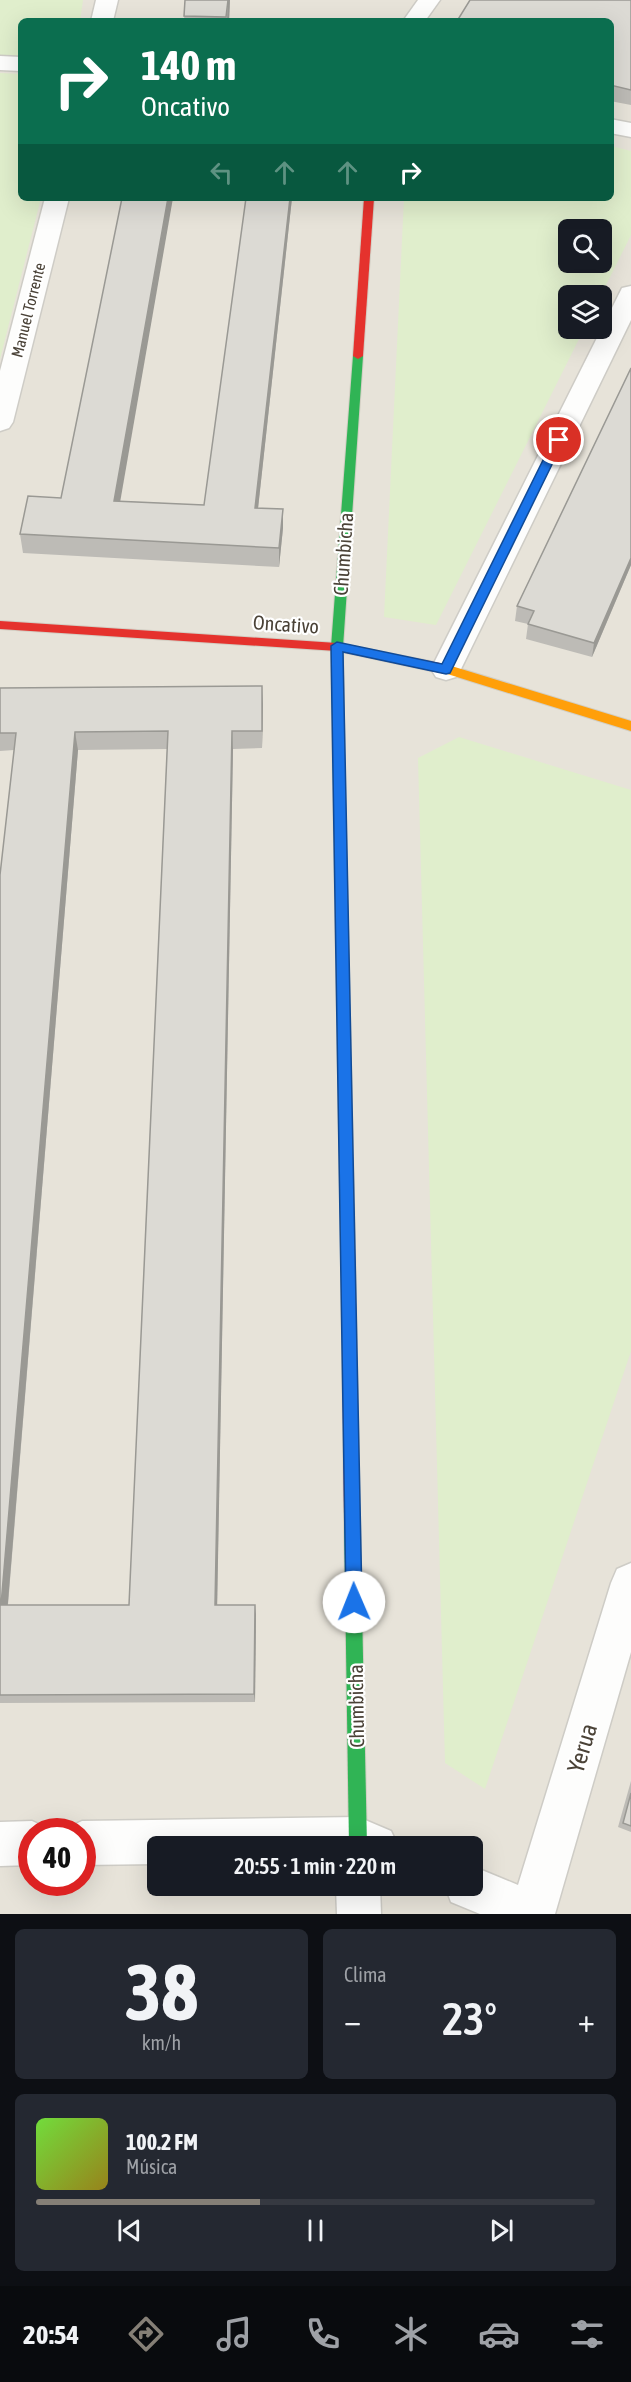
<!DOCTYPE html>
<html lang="es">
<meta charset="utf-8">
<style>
:root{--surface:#171b24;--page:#242831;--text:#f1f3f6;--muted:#9ea1a6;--line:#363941;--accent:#857f76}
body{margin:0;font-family:"Asap Condensed",sans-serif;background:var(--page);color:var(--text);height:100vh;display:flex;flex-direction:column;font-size:22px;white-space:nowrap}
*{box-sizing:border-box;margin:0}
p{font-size:20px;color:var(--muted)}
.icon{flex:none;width:33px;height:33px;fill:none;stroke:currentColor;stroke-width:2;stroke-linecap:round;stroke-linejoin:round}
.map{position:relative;height:1914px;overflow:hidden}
.sheet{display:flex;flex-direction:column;gap:15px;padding:15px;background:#0d0f14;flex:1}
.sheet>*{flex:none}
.guide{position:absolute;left:18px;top:18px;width:596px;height:183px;border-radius:9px;box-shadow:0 6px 24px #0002;background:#0b6e4f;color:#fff;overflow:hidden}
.buttons{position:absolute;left:558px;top:219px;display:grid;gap:12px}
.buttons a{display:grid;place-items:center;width:54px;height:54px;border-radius:9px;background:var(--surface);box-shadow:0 6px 24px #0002;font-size:30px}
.speed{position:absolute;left:18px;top:1818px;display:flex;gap:12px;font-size:30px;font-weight:700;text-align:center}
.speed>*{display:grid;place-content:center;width:78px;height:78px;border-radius:50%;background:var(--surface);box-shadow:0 6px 24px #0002;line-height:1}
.speed .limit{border:9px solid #d22;background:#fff;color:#111}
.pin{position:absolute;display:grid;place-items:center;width:51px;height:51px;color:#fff;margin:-26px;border:3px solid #fff;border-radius:50%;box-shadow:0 2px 6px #0007}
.me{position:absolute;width:66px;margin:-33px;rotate:359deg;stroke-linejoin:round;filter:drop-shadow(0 0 4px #0008)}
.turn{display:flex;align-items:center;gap:21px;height:126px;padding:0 24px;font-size:27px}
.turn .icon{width:78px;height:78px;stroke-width:2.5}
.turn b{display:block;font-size:42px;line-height:51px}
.lanes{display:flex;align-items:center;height:57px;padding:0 24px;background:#0003;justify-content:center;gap:30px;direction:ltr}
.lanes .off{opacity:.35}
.big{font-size:45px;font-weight:600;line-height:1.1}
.sheet .card{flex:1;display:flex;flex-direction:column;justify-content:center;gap:9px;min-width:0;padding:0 21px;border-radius:9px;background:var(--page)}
.sheet .dial{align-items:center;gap:0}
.dial b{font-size:78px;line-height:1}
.song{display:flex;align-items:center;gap:18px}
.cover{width:72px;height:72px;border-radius:9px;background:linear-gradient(135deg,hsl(100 70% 55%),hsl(50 70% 35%))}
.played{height:6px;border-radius:3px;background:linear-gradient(90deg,var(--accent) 40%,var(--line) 40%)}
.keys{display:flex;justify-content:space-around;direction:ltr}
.heat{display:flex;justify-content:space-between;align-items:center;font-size:33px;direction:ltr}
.sheet .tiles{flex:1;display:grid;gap:15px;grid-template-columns:1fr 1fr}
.card:last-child{grid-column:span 2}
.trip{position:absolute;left:147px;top:1836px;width:336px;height:60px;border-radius:9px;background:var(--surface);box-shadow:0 6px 24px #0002;font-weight:600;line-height:60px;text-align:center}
.tab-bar{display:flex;height:96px;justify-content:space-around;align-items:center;background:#090b0e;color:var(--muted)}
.tab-bar .icon{width:42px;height:42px}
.tab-bar .on{color:var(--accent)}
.tab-bar b{font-size:27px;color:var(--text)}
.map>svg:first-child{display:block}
</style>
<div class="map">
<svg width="631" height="1914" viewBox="0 0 631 1914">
<rect width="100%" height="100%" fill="#f2f1ec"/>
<path fill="#e7e3d9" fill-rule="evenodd" d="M 0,0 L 631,0 L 631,1914 L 0,1914 ZM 21,21 L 610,21 L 610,198 L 21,198 ZM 568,230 L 602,230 L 602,262 L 568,262 ZM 568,296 L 602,296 L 602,328 L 568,328 ZM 32,1832 L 82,1832 L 82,1882 L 32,1882 ZM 158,1846 L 472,1846 L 472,1886 L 158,1886 Z"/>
<g fill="#e0eecc" fill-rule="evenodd">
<path d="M 0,0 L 83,0 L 80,21 L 21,21 L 21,56 L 0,56 Z"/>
<path d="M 0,73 L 21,74 L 21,198 L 41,198 L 0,359 Z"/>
<path d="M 611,146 L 631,151 L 631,235 L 601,295 L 568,296 L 568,328 L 584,329 L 436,625 L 384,617 L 404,198 L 610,198 ZM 568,230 L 602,230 L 602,262 L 568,262 Z"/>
<path d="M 459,737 L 631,790 L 631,1351 L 485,1789 L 445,1763 L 418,758 Z"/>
</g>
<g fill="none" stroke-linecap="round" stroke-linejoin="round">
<g stroke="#ceccc6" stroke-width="3">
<g id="street">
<path d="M 96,0 L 118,0 L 113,21 L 91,21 Z"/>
<path d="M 418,0 L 440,0 L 425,21 L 403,21 Z"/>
<path d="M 0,56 L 21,57 L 21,71 L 0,70 Z"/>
<path d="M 610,119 L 631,123 L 631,137 L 610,133 Z"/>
<path d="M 45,198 L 69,198 L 13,422 L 9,428 L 0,431 L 0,371 Z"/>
<path d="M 631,286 L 631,320 L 461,669 L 456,677 L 446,680 L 436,677 L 431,669 L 619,294 L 622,288 Z"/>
<path d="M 631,1563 L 631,1652 L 555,1914 L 480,1914 L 451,1902 L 445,1886 L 472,1886 L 472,1866 L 518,1885 L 611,1583 L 617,1569 Z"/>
<path d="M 358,1817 L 391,1831 L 398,1846 L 158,1846 L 158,1864 L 82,1865 L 82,1832 L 65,1832 L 67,1828 L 82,1821 Z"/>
<path d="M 32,1821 L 47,1828 L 49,1832 L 32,1832 L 32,1865 L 0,1866 L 0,1822 Z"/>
<path d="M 336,1886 L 380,1886 L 381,1914 L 337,1914 Z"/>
</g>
</g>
<g stroke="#d2cec3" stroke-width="2">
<g id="fast">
<path d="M 358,353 L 363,356 L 343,647 L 345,786 L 339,791 L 333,786 L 331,647 L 353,356 Z"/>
<path d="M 352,1507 L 358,1509 L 360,1515 L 367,1846 L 349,1846 L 344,1515 L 346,1509 Z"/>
</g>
</g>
<g stroke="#d2cec3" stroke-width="2">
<g id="slow">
<path d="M 445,664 L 631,721 L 631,731 L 441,672 L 439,669 Z"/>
<path d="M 339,781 L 345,786 L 355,1248 L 353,1253 L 348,1255 L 343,1253 L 341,1248 L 333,786 Z"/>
</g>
</g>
<g stroke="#d2cec3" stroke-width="2">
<g id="jam">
<path d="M 364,198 L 374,198 L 363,356 L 358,359 L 353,356 Z"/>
<path d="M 0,621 L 337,643 L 445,664 L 451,669 L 445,674 L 337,651 L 0,629 Z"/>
<path d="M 348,1241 L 353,1243 L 355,1248 L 360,1515 L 358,1521 L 352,1523 L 346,1521 L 344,1515 L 341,1248 L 343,1243 Z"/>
</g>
</g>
<use href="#street" fill="#fdfdfc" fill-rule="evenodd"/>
<use href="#fast" fill="#30b455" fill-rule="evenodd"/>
<use href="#slow" fill="#ff9f0a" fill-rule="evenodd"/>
<use href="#jam" fill="#e5322d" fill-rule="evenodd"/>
</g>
<g fill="#bdbbb6" fill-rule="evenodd">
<path d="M 185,0 L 230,0 L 229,21 L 184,21 Z"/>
<path d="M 631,0 L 631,105 L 610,101 L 610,21 Z"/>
<path d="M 292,198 L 258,508 L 283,528 L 279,567 L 23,553 L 20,534 L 120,501 L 204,505 Z"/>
<path d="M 631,368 L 631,565 L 592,657 L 526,639 L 528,624 L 515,621 L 517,606 Z"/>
<path d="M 0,688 L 263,704 L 262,748 L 233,749 L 217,1605 L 256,1614 L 255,1702 L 0,1703 L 0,875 L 14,750 L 0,751 ZM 167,749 L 129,1605 L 8,1605 L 78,750 Z"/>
<path d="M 631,1781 L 631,1832 L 618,1827 Z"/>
</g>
<g fill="#9a9994">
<path d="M 228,0 L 230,0 L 229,21 L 227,21 Z"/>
<path d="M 168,198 L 173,198 L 117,520 L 114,501 Z"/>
<path d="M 290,198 L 292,198 L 256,527 L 255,508 Z"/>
<path d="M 283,509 L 283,528 L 279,567 L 279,548 Z"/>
<path d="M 631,558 L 631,565 L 592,657 L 594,643 Z"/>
<path d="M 262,686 L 263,704 L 262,748 Z"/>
<path d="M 232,731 L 233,749 L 217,1614 L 215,1605 Z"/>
<path d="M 75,732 L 78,750 L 7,1614 L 1,1605 Z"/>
<path d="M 255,1605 L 256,1614 L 255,1702 L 254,1694 Z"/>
</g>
<g fill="#dcdad4" stroke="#9a9994" stroke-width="1.5" fill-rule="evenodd">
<path d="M 185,0 L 228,0 L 226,17 L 184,16 Z"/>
<path d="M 470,0 L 631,0 L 631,90 L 610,85 L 610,21 L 457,21 Z"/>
<path d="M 122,198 L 168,198 L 114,501 L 204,505 L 246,198 L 290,198 L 255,508 L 283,509 L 279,548 L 20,534 L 28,496 L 61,498 Z"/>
<path d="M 631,368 L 631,558 L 594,643 L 528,624 L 534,611 L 517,606 Z"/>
<path d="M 262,686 L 262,731 L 232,731 L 215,1605 L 255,1605 L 254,1694 L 0,1695 L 0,875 L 16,733 L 0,733 L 0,688 ZM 168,731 L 129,1605 L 1,1605 L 75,732 Z"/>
<path d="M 631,1793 L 631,1826 L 623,1823 Z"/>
</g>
<path fill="#1a73e8" stroke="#114b97" stroke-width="1.5" d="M 559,436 L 564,440 L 450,673 L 446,674 L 343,652 L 362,1602 L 360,1608 L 354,1610 L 348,1608 L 346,1602 L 331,646 L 337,642 L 442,664 L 553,440 Z"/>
<g text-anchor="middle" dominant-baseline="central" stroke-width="4.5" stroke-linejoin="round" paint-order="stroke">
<g font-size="16" fill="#4a4237" stroke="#fff">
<text transform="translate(28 310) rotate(-76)">Manuel Torrente</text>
</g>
<g font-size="20" fill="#4a4237" stroke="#fff">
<text transform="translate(343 554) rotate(-86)">Chumbicha</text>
<text transform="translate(286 624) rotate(4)">Oncativo</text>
<text transform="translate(356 1706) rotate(-91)">Chumbicha</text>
</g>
<g font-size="24" fill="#4a4237" stroke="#fff">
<text transform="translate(582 1748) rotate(-73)">Yerua</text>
</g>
</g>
</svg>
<div class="buttons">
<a><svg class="icon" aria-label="search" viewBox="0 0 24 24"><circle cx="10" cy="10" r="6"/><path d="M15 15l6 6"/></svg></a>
<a><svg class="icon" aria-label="layers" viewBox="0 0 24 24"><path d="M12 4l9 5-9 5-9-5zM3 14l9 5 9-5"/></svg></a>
</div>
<div class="speed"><div class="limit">40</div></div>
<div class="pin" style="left:559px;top:440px;background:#d93025"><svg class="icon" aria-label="arrive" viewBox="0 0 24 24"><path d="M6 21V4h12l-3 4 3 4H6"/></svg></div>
<svg class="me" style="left:354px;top:1602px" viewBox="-20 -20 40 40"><circle r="19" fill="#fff"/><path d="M0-13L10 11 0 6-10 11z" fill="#1a73e8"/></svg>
<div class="trip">20:55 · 1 min · 220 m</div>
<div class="guide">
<div class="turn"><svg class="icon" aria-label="right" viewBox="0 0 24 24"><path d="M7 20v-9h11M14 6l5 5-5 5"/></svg><div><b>140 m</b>Oncativo</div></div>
<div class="lanes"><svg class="icon off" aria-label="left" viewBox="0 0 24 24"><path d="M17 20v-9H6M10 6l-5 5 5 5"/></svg><svg class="icon off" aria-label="ahead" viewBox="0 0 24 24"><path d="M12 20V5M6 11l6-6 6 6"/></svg><svg class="icon off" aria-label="ahead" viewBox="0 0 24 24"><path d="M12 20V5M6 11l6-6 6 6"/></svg><svg class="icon" aria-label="right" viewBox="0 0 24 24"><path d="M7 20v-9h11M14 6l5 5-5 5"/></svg></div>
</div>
</div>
<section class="sheet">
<div class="tiles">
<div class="card dial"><b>38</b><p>km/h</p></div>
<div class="card"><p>Clima</p>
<div class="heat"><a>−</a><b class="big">23°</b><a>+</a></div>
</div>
<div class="card">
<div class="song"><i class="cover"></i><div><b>100.2 FM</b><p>Música</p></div></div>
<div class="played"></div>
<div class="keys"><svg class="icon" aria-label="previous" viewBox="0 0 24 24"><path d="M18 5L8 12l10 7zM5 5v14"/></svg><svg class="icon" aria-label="pause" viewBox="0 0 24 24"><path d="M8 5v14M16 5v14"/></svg><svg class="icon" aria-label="next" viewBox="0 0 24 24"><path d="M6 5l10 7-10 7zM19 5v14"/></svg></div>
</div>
</div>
</section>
<nav class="tab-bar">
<b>20:54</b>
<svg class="icon on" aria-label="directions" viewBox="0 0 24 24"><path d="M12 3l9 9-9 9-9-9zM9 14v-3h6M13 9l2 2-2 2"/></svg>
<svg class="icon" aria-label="music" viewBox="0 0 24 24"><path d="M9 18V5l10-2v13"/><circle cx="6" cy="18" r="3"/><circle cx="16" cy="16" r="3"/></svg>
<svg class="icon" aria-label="phone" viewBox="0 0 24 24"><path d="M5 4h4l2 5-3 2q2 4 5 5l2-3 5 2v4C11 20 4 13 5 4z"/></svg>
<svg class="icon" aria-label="climate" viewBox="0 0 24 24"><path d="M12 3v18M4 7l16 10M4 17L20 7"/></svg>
<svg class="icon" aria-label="car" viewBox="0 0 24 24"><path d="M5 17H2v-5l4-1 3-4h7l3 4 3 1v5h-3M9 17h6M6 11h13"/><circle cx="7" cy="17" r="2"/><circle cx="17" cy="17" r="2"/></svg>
<svg class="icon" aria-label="filters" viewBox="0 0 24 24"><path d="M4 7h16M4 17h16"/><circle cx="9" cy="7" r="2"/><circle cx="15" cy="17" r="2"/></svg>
</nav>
